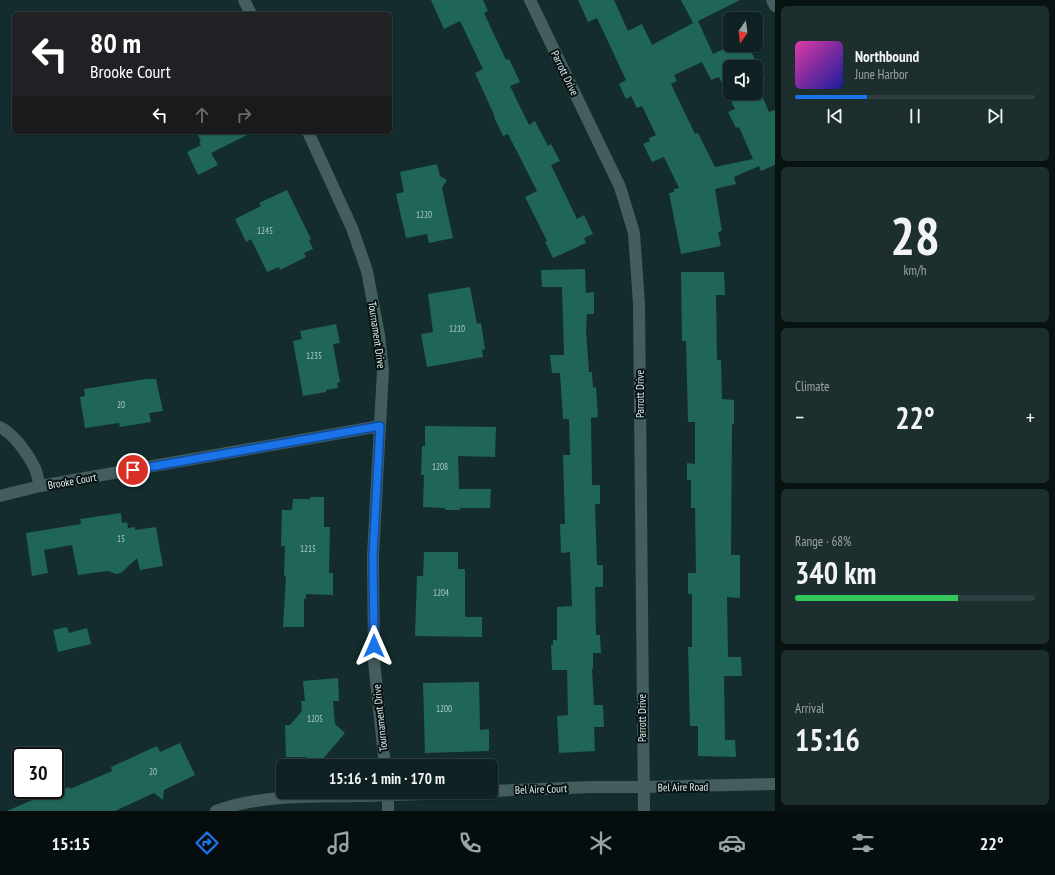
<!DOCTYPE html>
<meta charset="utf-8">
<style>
:root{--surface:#0f2122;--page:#1d2e2f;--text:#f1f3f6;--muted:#9ba3a5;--line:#2f3e40;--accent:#1a73e8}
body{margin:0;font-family:"PT Sans Narrow",sans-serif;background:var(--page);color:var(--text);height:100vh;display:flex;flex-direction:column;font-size:15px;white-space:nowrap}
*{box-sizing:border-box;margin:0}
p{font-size:13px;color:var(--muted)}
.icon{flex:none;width:22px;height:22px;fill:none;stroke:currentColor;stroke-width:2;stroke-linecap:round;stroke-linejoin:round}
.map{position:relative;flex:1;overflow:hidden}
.drawer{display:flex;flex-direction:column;gap:6px;padding:6px;background:#081213;width:280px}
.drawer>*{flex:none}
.banner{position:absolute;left:12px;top:12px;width:380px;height:122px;border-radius:6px;box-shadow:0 1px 3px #0004,0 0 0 1px var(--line);background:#202124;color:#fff;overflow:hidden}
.needle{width:26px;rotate:194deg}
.buttons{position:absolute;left:723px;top:12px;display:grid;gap:8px}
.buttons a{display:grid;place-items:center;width:40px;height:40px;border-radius:6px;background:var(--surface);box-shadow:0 1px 3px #0004,0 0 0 1px var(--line);font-size:20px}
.speed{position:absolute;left:12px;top:747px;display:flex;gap:8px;font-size:20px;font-weight:700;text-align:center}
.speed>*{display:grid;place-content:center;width:52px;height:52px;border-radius:50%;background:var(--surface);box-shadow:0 1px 3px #0004,0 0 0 1px var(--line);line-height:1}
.speed .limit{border:2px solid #111;border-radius:6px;background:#fff;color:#111}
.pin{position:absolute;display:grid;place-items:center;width:34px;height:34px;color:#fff;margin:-17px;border:2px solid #fff;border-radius:50%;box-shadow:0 1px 4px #0007}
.me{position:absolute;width:44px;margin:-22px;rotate:0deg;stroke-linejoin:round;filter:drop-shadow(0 0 3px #0008)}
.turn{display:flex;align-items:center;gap:14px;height:84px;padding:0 12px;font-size:18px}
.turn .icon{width:52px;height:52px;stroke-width:2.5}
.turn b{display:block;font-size:28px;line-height:34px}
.lanes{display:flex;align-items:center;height:38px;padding:0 12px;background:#0003;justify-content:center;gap:20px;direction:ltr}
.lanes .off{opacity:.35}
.big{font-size:30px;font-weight:700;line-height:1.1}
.drawer .widget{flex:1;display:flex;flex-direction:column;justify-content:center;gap:6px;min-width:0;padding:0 14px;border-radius:6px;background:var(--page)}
.drawer .dial{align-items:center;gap:0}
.dial b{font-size:52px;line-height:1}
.song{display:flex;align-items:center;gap:12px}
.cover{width:48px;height:48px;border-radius:6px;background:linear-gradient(135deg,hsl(320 70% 55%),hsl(240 70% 35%))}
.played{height:4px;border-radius:2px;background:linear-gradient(90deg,var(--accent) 30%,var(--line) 30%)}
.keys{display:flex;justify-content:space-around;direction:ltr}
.heat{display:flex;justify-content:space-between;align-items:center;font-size:22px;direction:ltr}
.charge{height:6px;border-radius:3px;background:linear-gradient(90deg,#34c759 68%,var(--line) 0)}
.trip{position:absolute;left:276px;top:759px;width:222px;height:40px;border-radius:6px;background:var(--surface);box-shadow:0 1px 3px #0004,0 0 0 1px var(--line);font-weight:700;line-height:40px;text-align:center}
.menu{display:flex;height:64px;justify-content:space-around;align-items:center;background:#060d0e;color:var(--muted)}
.menu .icon{width:28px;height:28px}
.menu .on{color:var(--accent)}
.menu b{font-size:18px;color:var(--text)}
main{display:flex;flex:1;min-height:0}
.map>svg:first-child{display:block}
</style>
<main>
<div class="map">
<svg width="775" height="811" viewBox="0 0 775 811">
<rect width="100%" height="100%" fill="#142c2d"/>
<g fill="#1f6658" fill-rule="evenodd">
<path d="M 431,0 L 483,0 L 488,11 L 484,13 L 506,60 L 509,59 L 520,82 L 510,86 L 529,125 L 535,121 L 548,146 L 551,144 L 560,161 L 551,165 L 577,219 L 584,215 L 593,234 L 584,238 L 586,243 L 553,258 L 545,242 L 547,241 L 525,197 L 537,191 L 508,134 L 503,136 L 494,117 L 495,117 L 475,73 L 483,69 L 460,21 L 444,29 Z"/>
<path d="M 578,0 L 614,0 L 628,31 L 642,24 L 652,45 L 693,23 L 681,0 L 740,0 L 698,21 L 713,54 L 732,45 L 748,45 L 765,80 L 757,84 L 769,112 L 775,110 L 775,165 L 761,171 L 759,166 L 734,177 L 736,184 L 715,189 L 722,231 L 718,232 L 721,246 L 681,254 L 669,193 L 674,192 L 674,189 L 679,188 L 664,157 L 652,162 L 643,144 L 650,141 L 649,138 L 656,135 L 642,106 L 637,108 L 631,96 L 626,99 L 619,84 L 626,80 L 597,18 L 588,22 ZM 702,62 L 711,80 L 719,77 L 735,109 L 728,112 L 736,128 L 739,127 L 753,159 L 715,167 L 698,133 L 695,134 L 671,84 L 677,81 L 674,75 ZM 730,67 L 756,67 L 756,93 L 730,93 Z"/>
<path d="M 196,132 L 253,132 L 211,153 L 218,165 L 198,175 L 187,152 L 201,145 L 199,142 L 201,141 Z"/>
<path d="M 437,164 L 440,176 L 447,180 L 442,188 L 453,238 L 429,243 L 427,234 L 406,238 L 396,194 L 404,192 L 400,172 Z"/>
<path d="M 287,190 L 311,239 L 309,240 L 313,249 L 304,253 L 306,257 L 280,270 L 279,267 L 267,272 L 251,239 L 246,242 L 235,219 L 261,206 L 259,203 Z"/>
<path d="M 585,269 L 586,293 L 594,292 L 594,314 L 587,314 L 586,330 L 589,372 L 592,372 L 593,388 L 596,387 L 598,417 L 591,418 L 592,485 L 600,485 L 600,504 L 595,504 L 597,565 L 603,565 L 603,587 L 595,587 L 596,635 L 600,635 L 601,653 L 593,653 L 593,669 L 592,669 L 594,705 L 603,705 L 604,727 L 594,727 L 595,751 L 559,753 L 557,716 L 568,715 L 567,670 L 552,670 L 551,645 L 553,645 L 553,640 L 557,640 L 557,607 L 572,606 L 570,552 L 561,553 L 560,524 L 565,524 L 563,455 L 570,455 L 569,419 L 563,419 L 560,373 L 552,373 L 550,355 L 564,355 L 562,287 L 542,287 L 541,270 Z"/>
<path d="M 681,272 L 724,272 L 725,295 L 716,295 L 717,360 L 721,360 L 722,399 L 734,400 L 734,424 L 732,424 L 731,555 L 740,555 L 740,598 L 727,597 L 728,657 L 741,657 L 742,676 L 724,676 L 725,740 L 735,740 L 736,757 L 698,756 L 698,726 L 690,726 L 688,647 L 692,647 L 692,594 L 688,594 L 688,573 L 696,573 L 695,508 L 691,508 L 691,480 L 687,480 L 687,463 L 695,464 L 695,422 L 688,422 L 686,341 L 682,341 Z"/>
<path d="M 470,287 L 477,324 L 481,323 L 485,349 L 482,350 L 483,357 L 427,367 L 421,334 L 433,332 L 428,294 Z"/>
<path d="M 336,324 L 340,343 L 333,344 L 340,382 L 337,383 L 338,388 L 326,390 L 326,392 L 303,396 L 293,341 L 302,339 L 300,331 Z"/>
<path d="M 146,379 L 156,379 L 163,411 L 149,413 L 151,422 L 120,427 L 119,423 L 85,428 L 80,397 L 85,396 L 84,389 Z"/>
<path d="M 425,426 L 496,427 L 495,457 L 458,456 L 459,489 L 491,489 L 490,508 L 460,508 L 460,510 L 445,510 L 445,508 L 423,507 L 424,475 L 421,475 L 422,446 L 425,446 Z"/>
<path d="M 310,497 L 324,497 L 324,527 L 330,527 L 329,573 L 333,573 L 333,595 L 306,594 L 306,599 L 304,599 L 304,627 L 283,627 L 286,576 L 284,576 L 285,546 L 281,546 L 282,510 L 292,510 L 293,499 L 310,499 Z"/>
<path d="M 121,513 L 122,523 L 127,522 L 128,528 L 135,527 L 135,530 L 156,527 L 163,566 L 140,570 L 137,558 L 121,573 L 116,574 L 108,571 L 78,575 L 72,545 L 44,550 L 48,573 L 32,576 L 26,533 L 81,524 L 80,519 Z"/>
<path d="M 424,552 L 458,552 L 458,569 L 465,569 L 465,614 L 466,617 L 482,617 L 482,637 L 415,636 L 417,576 L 423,576 Z"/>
<path d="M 67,627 L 69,633 L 87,628 L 91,644 L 58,652 L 53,630 Z"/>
<path d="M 338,678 L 339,701 L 333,701 L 335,724 L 345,733 L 317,766 L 306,757 L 286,757 L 285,725 L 290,725 L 302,711 L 301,701 L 305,701 L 303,681 Z"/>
<path d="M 479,682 L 480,730 L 489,729 L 489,751 L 425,753 L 423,683 Z"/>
<path d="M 180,743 L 195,775 L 164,790 L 163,800 L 154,793 L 115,811 L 7,811 L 46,794 L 47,796 L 69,787 L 70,789 L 112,771 L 111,767 L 157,746 L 160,752 Z"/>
</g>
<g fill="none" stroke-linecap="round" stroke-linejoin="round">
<g stroke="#445d5e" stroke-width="12">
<path d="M 244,0 L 251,14"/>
<path d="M 530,0 L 620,187 L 634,233 L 639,304 L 644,811"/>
<path d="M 772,0 L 775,6"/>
<path d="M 308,132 L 352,228 L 367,271 L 379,335 L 383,370 L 373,556 L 374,661 L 385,766"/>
<path d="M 0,427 C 14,434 28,454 35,468 C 37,473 38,480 40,486"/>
<path d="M 0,496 L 40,486 L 380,426"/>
<path d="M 491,791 L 591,787 L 643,787 L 775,784"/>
<path d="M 388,792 L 388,811"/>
<path d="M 216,811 C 263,794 312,797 361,796 C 397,795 434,794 470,792"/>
</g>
</g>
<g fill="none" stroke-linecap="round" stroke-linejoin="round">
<g stroke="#114b97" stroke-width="10">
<path id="route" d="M 133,470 L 380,426 L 373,556 L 374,646"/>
</g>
<use href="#route" stroke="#1a73e8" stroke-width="7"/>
</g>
<g text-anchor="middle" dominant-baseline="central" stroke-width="4" stroke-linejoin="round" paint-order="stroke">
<g font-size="9" fill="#aecac7">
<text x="424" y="214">1220</text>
<text x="265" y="230">1245</text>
<text x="457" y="328">1210</text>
<text x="314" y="355">1235</text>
<text x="121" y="404">20</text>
<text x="440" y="466">1208</text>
<text x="121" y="538">15</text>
<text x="308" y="548">1215</text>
<text x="441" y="592">1204</text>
<text x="444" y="708">1200</text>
<text x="315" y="718">1205</text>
<text x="153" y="771">20</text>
</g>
<g font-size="11" fill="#deecec" stroke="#081213">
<text transform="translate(565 73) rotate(64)">Parrott Drive</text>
<text transform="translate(377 335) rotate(82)">Tournament Drive</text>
<text transform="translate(640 394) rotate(-90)">Parrott Drive</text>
<text transform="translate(72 481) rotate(-10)">Brooke Court</text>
<text transform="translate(380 718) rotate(-96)">Tournament Drive</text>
<text transform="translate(642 718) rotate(-90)">Parrott Drive</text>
<text transform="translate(683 787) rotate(-1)">Bel Aire Road</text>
<text transform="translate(541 789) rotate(-2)">Bel Aire Court</text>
</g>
</g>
</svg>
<div class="buttons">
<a><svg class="needle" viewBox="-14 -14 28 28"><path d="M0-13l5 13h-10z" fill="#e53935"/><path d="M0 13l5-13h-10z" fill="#9ba3a5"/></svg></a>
<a><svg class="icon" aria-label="sound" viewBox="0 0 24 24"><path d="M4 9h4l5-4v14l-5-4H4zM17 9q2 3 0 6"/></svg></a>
</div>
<div class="speed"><div class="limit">30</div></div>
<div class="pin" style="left:133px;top:470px;background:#d93025"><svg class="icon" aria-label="arrive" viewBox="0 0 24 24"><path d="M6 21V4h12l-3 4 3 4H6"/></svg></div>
<svg class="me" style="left:374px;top:646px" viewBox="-20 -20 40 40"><path d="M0-17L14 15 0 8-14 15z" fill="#1a73e8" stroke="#fff" stroke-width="4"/></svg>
<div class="trip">15:16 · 1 min · 170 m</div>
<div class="banner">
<div class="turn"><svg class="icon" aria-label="left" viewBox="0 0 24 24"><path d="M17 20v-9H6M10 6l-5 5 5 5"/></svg><div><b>80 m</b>Brooke Court</div></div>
<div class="lanes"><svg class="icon" aria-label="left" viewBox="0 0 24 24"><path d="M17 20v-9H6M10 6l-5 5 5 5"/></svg><svg class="icon off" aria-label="ahead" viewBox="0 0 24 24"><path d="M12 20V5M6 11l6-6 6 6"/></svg><svg class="icon off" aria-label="right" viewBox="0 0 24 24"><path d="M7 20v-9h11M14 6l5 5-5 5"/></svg></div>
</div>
</div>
<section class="drawer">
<div class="widget">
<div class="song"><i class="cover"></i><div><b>Northbound</b><p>June Harbor</p></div></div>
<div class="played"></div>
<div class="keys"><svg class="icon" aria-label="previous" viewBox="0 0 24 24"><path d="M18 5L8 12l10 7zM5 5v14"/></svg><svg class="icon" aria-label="pause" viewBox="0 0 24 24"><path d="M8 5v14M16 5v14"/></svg><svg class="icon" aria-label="next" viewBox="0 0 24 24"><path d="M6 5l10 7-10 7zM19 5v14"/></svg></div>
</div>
<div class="widget dial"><b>28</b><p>km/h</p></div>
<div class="widget"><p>Climate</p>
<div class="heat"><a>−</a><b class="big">22°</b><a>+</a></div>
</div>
<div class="widget"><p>Range · 68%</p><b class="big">340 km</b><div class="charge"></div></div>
<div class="widget"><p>Arrival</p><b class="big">15:16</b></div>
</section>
</main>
<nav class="menu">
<b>15:15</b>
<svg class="icon on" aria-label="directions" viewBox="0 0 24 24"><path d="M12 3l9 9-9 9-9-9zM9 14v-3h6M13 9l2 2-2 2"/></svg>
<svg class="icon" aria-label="music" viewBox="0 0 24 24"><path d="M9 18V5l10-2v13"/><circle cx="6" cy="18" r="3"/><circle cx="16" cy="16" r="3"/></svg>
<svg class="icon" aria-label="phone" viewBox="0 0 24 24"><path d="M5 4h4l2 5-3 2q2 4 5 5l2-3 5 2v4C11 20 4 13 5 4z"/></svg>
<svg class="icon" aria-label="climate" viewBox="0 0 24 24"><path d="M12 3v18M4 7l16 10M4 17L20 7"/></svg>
<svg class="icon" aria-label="car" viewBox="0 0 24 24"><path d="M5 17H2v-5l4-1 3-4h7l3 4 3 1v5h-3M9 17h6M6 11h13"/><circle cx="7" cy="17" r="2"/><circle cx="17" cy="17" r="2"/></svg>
<svg class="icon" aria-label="filters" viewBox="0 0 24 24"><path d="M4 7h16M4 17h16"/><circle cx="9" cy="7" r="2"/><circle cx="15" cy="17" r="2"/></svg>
<b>22°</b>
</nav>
